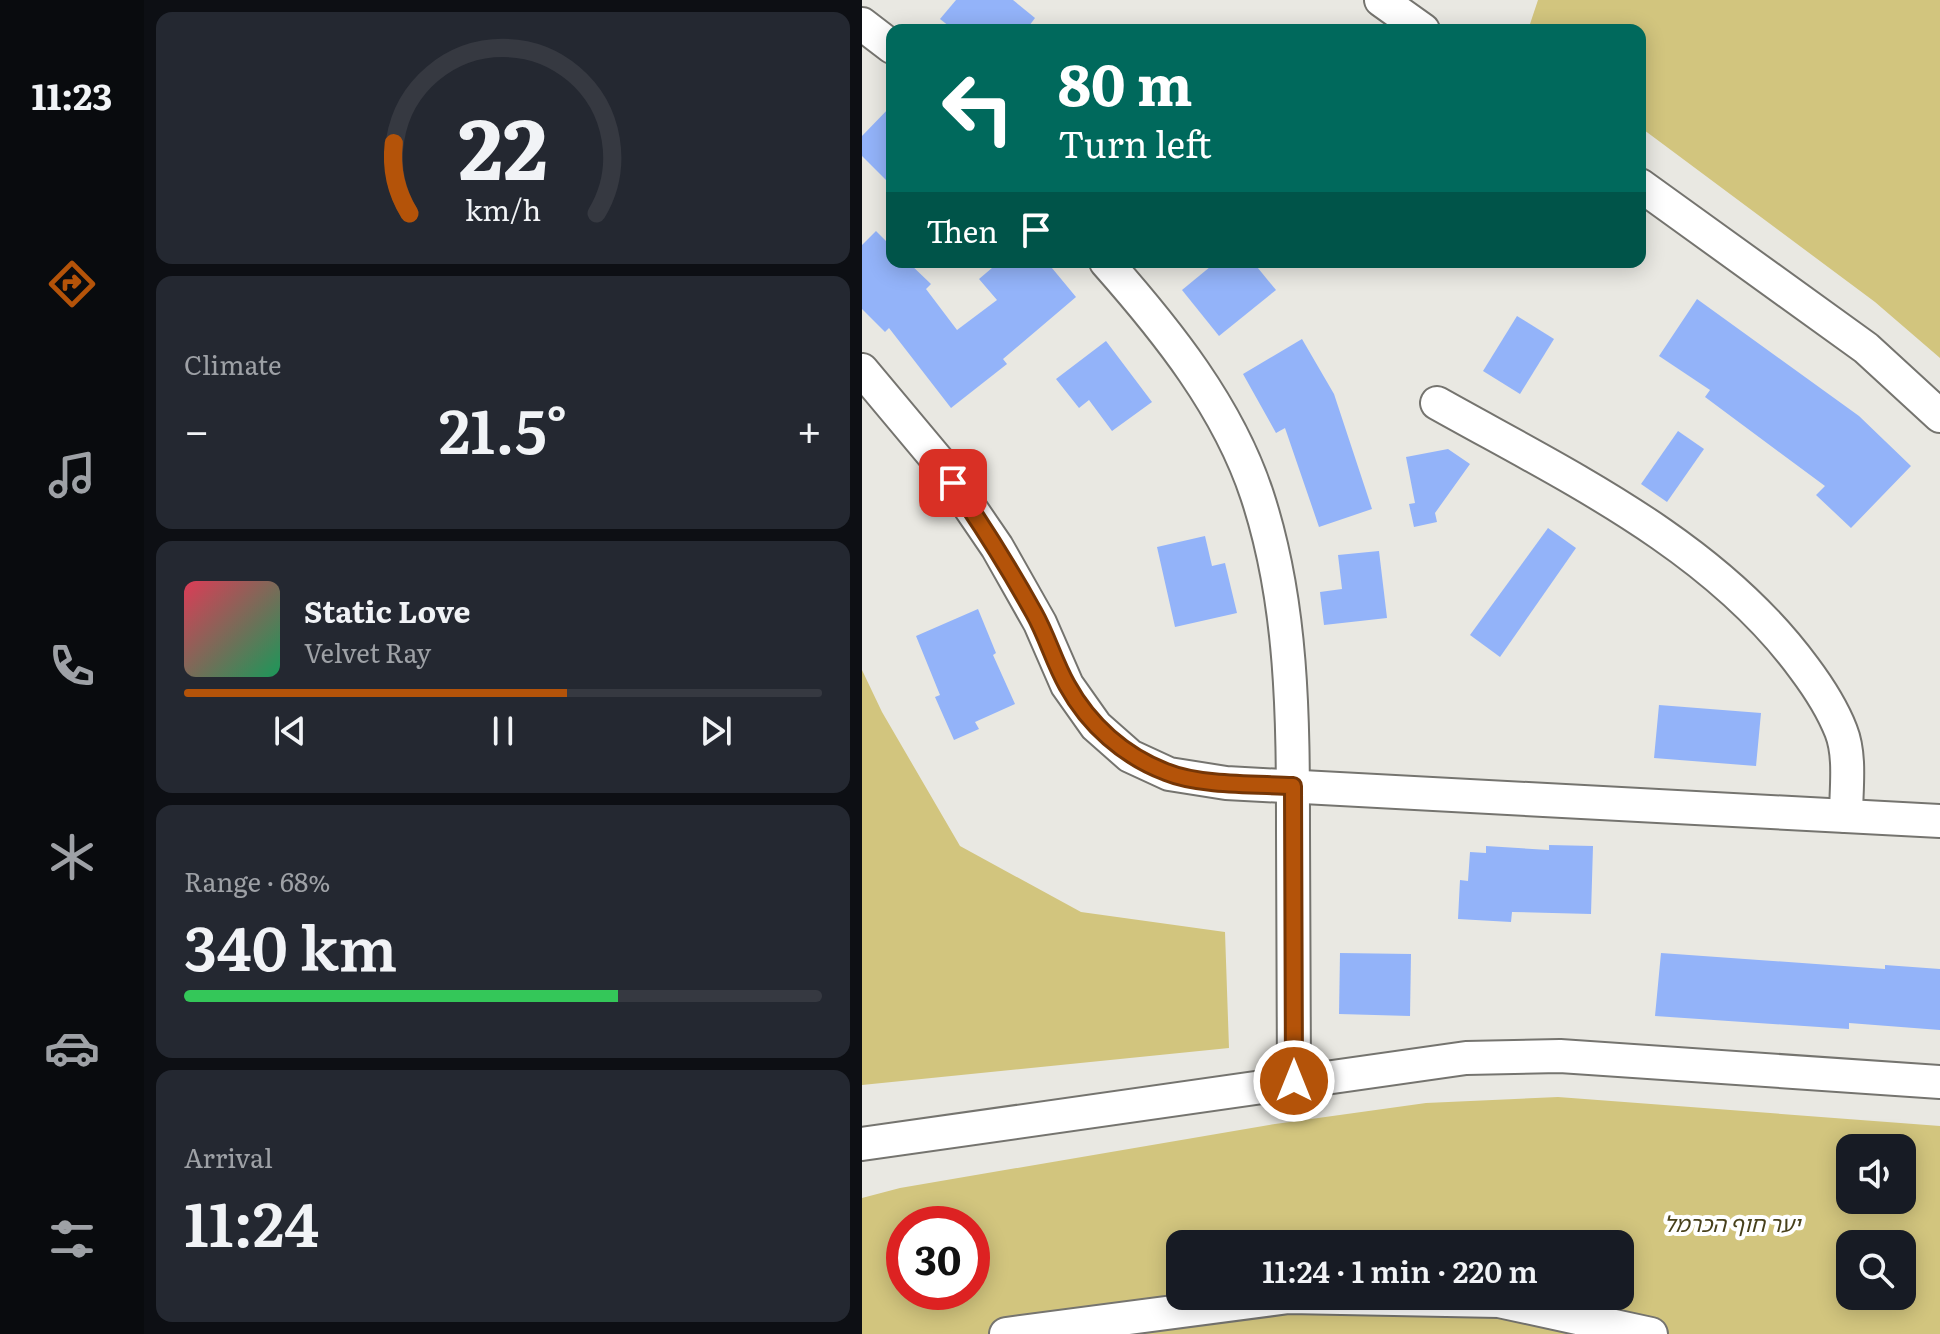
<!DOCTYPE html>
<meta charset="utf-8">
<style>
:root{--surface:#171b24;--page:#242831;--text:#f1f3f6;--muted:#9ea1a6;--line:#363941;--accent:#b45309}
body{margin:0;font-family:Literata,"Noto Sans Hebrew",serif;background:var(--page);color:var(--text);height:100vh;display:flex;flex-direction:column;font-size:30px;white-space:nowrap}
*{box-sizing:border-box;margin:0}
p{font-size:26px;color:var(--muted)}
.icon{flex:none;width:44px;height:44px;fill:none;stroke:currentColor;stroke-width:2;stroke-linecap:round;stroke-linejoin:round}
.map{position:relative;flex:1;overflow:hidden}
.details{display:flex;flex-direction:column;gap:12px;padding:12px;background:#0d0f14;width:718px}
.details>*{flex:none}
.top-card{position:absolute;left:24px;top:24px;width:760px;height:244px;border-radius:16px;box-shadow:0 4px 20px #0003;background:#00695c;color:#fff;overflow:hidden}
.fabs{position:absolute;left:974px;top:1134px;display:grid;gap:16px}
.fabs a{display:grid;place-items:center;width:80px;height:80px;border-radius:16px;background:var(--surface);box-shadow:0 4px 20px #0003;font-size:40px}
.speed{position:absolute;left:24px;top:1206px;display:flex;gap:16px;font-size:40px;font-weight:700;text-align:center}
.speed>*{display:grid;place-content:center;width:104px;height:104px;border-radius:50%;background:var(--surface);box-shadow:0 4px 20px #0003;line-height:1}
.speed .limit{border:12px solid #d22;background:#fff;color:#111}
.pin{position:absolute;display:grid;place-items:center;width:68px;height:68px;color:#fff;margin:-34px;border-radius:16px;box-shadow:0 4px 12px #0006}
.me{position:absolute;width:88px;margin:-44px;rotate:0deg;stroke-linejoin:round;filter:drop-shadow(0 0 6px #0008)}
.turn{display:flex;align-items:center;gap:28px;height:168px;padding:0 40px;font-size:36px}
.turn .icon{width:104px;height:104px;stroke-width:2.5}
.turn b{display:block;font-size:56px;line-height:68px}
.then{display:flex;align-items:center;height:76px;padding:0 40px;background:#0003;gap:16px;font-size:30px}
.big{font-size:60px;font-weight:600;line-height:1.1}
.details .card{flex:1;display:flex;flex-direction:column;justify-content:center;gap:12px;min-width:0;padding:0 28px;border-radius:16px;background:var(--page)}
.details .dial{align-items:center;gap:0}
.dial svg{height:208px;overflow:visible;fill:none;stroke:var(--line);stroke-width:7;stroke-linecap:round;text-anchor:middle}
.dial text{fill:var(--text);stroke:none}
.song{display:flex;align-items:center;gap:24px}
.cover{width:96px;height:96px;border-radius:12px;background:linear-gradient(135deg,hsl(350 70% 55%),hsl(150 70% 35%))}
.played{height:8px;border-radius:4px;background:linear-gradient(90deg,var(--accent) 60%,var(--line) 60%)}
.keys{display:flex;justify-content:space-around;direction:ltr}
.heat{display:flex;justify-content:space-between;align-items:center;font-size:44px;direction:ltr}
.charge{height:12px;border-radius:6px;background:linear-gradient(90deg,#34c759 68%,var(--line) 0)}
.trip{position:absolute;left:304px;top:1230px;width:468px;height:80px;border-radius:16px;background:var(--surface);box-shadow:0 4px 20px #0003;font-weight:600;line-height:80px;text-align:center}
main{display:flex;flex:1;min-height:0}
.tab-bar{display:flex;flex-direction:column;width:144px;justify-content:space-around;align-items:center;background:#090b0e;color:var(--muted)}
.tab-bar .icon{width:56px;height:56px}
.tab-bar .current{color:var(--accent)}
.tab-bar b{font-size:36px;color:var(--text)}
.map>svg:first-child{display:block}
</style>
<main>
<nav class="tab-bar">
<b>11:23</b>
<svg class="icon current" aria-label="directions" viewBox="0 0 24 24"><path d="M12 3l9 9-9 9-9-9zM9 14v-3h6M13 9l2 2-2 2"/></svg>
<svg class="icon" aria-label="music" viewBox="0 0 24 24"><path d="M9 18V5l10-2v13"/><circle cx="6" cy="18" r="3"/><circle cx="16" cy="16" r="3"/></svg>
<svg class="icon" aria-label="phone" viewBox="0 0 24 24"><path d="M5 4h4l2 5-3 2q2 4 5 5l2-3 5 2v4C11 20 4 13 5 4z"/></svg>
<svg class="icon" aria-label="climate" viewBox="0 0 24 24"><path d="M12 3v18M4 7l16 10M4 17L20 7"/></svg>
<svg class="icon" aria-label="car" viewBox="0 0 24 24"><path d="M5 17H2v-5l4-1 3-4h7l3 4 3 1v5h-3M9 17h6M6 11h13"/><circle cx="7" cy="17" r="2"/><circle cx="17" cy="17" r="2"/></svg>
<svg class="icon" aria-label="filters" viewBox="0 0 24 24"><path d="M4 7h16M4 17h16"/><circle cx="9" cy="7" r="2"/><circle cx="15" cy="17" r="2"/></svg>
</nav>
<section class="details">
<div class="card dial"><svg viewBox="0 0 100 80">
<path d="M14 69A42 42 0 1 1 86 69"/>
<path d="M14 69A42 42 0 0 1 8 42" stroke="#b45309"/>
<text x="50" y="56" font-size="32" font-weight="700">22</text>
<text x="50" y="72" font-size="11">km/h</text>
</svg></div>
<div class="card"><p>Climate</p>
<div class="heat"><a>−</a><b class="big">21.5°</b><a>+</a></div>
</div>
<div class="card">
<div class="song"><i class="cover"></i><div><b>Static Love</b><p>Velvet Ray</p></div></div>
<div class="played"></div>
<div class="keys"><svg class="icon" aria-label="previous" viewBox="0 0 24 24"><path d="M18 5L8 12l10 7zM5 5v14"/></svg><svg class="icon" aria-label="pause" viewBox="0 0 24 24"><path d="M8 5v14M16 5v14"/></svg><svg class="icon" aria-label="next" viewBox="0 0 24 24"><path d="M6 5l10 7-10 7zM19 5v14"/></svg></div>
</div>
<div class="card"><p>Range · 68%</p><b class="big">340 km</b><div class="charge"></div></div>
<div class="card"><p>Arrival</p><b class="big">11:24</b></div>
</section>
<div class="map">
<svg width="1078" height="1334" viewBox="0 0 1078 1334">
<rect width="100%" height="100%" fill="#e9e8e2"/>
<g fill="#d2c57e" fill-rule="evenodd">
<path d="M 676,0 L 1078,0 L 1078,358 L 1013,302 L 778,127 L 778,30 L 666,30 Z"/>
<path d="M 0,670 L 20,712 L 98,846 L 219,912 L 363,932 L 367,1048 L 0,1085 Z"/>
<path d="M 696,1097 L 1078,1126 L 1078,1334 L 0,1334 L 0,1198 L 38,1188 L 413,1124 L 564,1103 ZM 988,1148 L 1040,1148 L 1040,1200 L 988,1200 ZM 42,1224 L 110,1224 L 110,1292 L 42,1292 ZM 318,1244 L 758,1244 L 758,1296 L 318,1296 ZM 988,1244 L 1040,1244 L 1040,1296 L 988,1296 Z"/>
</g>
<g fill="#93b3f9">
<path d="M 94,0 L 151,0 L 173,18 L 164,30 L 92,30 L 78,19 Z"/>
<path d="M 30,105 L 30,186 L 0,156 L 0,136 Z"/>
<path d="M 14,231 L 30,247 L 30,262 L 46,262 L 69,284 L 64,289 L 95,330 L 135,300 L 117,279 L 137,262 L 185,262 L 214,297 L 141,359 L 145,364 L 89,408 L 27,328 L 23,332 L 0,309 L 0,245 Z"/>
<path d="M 354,262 L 391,262 L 414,290 L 357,336 L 320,290 Z"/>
<path d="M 835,299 L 997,416 L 1049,466 L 989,528 L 954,495 L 963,486 L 843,397 L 848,390 L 797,356 Z"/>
<path d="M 655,316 L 692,339 L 658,394 L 621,371 Z"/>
<path d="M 440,339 L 472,394 L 510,509 L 457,527 L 423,428 L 414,433 L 381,374 Z"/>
<path d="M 244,341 L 290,402 L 250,431 L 227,400 L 217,408 L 194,379 Z"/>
<path d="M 816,431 L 842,449 L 805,502 L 779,484 Z"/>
<path d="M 586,449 L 608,464 L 573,513 L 575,522 L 552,527 L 547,504 L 553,503 L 544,457 Z"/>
<path d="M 686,528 L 714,548 L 638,657 L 608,635 Z"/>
<path d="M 343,536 L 350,566 L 363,563 L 375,613 L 313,627 L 295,547 Z"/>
<path d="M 517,551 L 525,618 L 462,625 L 458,592 L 480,589 L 476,555 Z"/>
<path d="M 116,609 L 134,653 L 131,655 L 153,704 L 113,722 L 117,729 L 92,740 L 73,697 L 78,695 L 54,636 Z"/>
<path d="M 797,705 L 899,713 L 894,766 L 792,758 Z"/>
<path d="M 687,845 L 731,846 L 729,914 L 650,912 L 649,922 L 596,919 L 598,880 L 606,881 L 608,852 L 624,853 L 624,846 L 687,850 Z"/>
<path d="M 478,953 L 549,954 L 548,1016 L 477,1014 Z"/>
<path d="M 799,953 L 1023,969 L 1023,965 L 1078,969 L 1078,1030 L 987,1023 L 987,1029 L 793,1016 Z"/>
</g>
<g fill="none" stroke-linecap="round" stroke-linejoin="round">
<g stroke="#75746f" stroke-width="36">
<g id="minor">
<path d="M 519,0 L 561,30"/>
<path d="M 0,24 L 30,47"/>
<path d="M 778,185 L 1004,348 L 1078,416"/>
<path d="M 244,262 C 305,331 366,407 395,495 C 431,604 431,718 431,832 C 432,915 432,998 432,1081"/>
<path d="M 0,370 L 77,462 L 135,547 L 178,623 L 205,685 L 234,726 L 268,756 L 307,774 L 364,783 L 1078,821"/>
<path d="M 575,403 C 705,476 852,545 942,668 C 957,688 970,708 979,731 C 989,756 984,790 984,816"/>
<path d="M 0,1144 L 604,1058 L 698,1056 L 1078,1082"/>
<path d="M 144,1334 L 427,1297 L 637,1301 L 789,1334"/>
</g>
</g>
<use href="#minor" stroke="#fff" stroke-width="32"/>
</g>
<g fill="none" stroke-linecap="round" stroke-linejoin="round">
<g stroke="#753606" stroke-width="20">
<path id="route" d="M 91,483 C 120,525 147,568 172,613 C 185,636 192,662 205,685 C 227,725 262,756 304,772 C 338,786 394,784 431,786 L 432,1081"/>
</g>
<use href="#route" stroke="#b45309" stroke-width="14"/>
</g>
<g text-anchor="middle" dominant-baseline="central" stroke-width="8" stroke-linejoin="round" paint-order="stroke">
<g font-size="22" font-style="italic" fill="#47401b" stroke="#fff">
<text x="870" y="1222">יער חוף הכרמל</text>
</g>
</g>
</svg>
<div class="fabs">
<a><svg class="icon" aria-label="sound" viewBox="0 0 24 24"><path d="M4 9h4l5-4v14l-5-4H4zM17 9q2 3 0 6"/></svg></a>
<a><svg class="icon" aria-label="search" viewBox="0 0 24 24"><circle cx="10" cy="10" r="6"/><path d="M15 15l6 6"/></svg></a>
</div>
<div class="speed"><div class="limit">30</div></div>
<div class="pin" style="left:91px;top:483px;background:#d93025"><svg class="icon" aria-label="arrive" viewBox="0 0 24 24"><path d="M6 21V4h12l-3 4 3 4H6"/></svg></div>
<svg class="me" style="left:432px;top:1081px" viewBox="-20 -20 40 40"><circle r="17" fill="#b45309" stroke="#fff" stroke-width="3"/><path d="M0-11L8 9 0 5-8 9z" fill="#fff"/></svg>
<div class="trip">11:24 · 1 min · 220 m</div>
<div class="top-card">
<div class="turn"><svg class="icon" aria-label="left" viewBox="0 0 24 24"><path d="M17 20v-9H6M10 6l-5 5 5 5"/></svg><div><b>80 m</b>Turn left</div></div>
<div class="then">Then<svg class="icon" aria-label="arrive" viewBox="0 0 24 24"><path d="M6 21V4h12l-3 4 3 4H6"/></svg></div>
</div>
</div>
</main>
